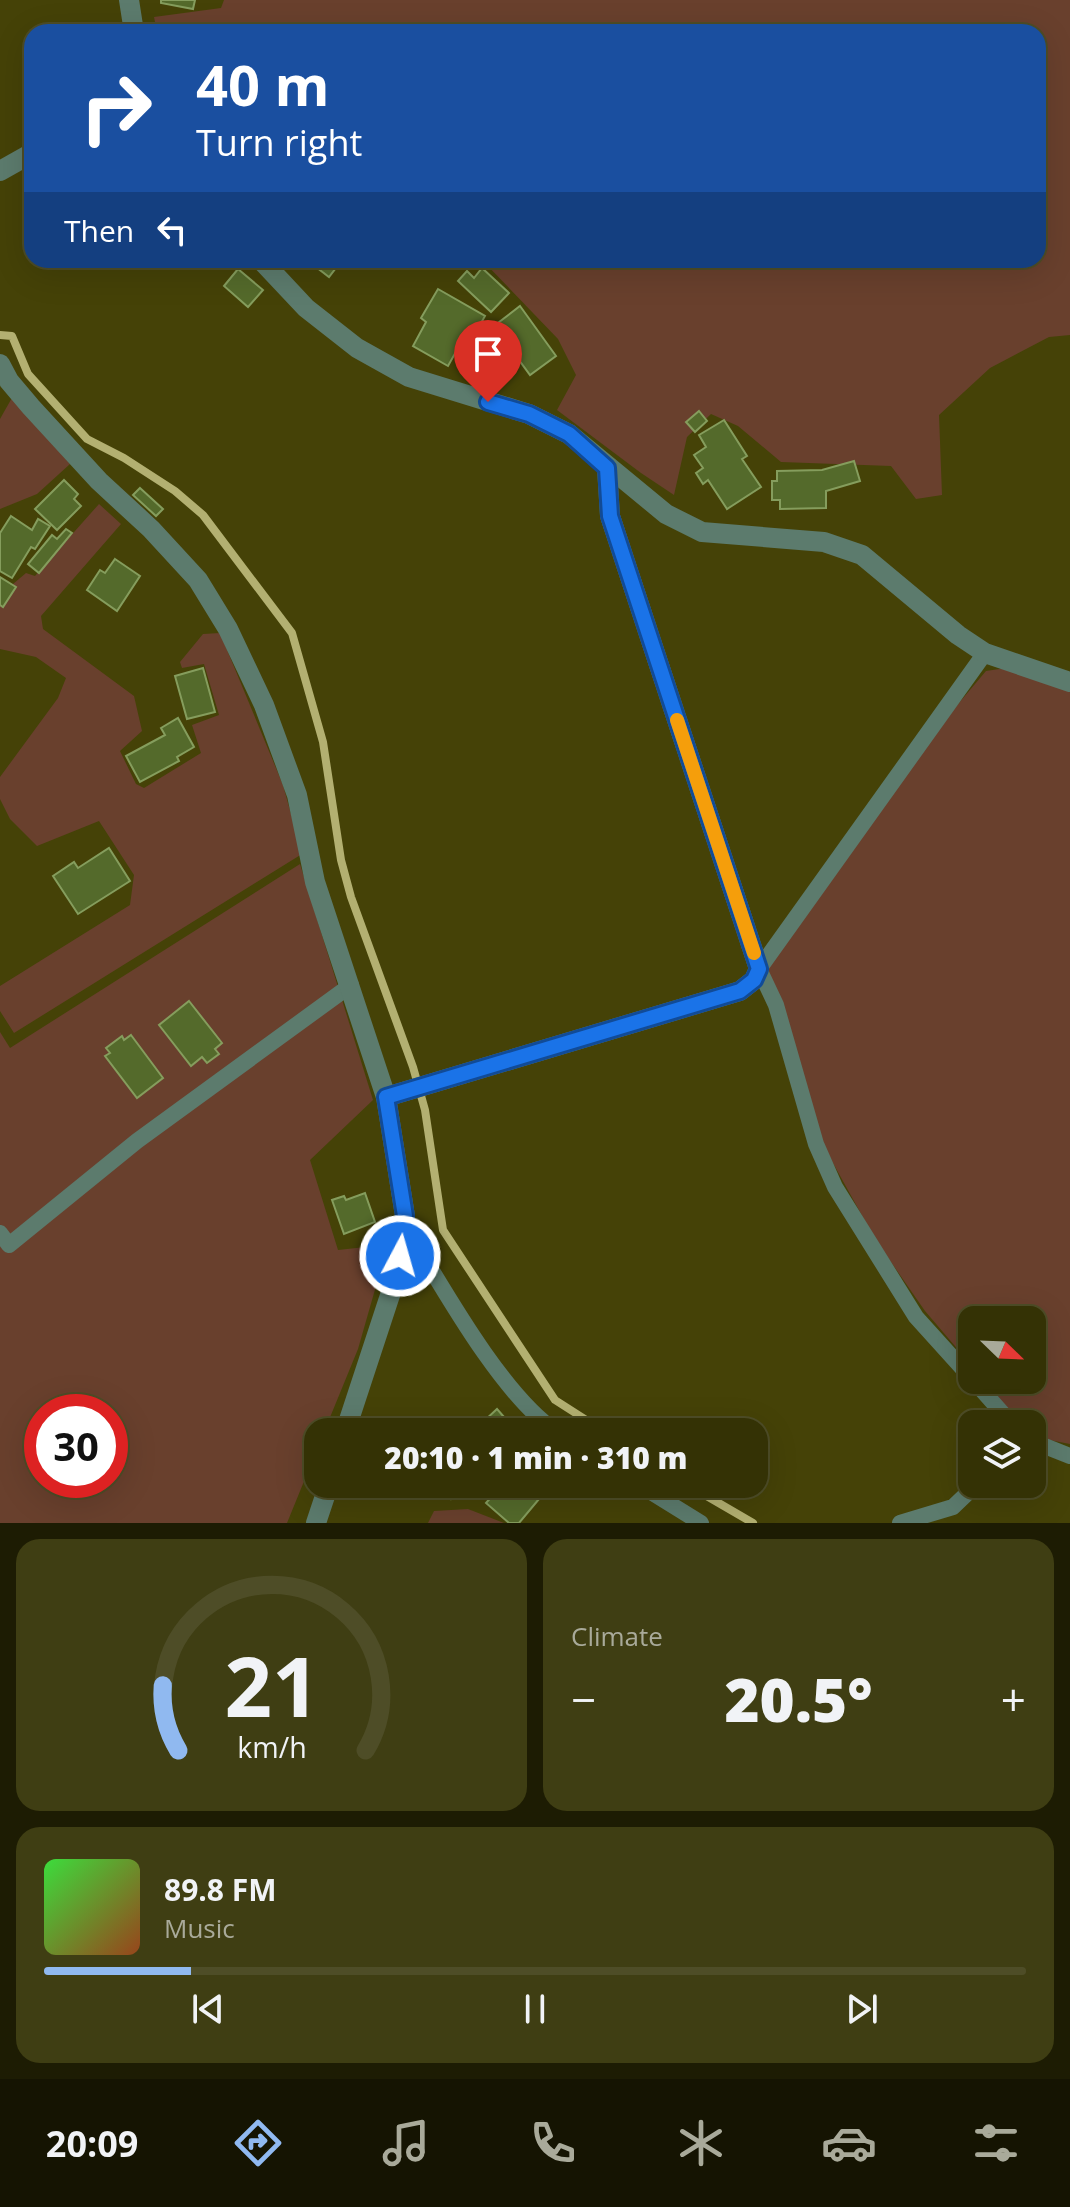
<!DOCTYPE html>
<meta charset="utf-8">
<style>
:root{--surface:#343205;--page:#3f3e13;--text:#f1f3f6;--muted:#a9aa9a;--line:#4e4d27;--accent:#90b9f0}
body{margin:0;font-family:"Open Sans",sans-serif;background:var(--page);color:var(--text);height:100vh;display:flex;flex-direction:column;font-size:30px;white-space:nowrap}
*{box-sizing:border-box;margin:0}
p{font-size:26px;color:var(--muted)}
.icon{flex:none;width:44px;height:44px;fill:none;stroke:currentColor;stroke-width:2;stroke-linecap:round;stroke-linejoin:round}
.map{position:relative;height:1523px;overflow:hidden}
.details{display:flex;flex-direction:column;gap:16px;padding:16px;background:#1d1c03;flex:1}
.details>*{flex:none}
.guide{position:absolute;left:24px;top:24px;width:1022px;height:244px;border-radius:24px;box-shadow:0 8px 32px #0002,0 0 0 2px var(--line);background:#1a4fa0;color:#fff;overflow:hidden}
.needle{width:52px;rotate:113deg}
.fabs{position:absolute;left:958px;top:1306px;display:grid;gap:16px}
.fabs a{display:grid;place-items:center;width:88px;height:88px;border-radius:16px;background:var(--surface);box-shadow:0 8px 32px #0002,0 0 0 2px var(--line);font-size:40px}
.speed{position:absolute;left:24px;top:1394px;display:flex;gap:16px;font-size:40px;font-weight:700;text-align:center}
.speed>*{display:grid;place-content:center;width:104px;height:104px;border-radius:50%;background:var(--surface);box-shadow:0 8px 32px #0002,0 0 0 2px var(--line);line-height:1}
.speed .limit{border:12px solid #d22;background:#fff;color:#111}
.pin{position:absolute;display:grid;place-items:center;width:68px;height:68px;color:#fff;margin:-82px -34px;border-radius:50% 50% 50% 0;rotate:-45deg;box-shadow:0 0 8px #0007}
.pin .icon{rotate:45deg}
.me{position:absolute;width:88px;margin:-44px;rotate:6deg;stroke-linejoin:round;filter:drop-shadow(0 0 6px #0008)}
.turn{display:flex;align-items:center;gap:28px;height:168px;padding:0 40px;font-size:36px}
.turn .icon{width:104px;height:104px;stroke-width:2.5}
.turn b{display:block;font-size:56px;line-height:68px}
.then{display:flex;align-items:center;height:76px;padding:0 40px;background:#0003;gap:16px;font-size:30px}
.big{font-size:60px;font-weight:800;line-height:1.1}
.details .tile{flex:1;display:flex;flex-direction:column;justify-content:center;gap:12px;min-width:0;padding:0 28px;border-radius:24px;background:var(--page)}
.details .dial{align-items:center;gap:0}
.dial svg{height:208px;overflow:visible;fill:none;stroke:var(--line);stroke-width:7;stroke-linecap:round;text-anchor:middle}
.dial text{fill:var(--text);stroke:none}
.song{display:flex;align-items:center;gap:24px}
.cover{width:96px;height:96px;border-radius:12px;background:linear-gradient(135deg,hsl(120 70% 55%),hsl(20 70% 35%))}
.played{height:8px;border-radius:4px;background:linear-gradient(90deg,var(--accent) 15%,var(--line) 15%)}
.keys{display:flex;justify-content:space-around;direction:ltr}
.heat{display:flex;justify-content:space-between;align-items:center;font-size:44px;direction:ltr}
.details .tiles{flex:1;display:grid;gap:16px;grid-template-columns:1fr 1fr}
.tile:last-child{grid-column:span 2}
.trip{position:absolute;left:304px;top:1418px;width:464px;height:80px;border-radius:24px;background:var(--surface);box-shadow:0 8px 32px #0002,0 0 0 2px var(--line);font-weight:800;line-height:80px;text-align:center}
.tab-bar{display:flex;height:128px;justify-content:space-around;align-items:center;background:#151402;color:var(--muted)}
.tab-bar .icon{width:56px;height:56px}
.tab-bar .active{color:var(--accent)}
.tab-bar b{font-size:36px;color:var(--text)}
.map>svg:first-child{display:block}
</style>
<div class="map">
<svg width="1070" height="1523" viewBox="0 0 1070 1523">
<rect width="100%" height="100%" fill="#454207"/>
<g fill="#69402d" fill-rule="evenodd">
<path d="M 224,0 L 1070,0 L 1070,335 L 1049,337 L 990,368 L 939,415 L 942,495 L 916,499 L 891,466 L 781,462 L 738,426 L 711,414 L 687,437 L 674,495 L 641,473 L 557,410 L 576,375 L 558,339 L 482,260 L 1038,260 L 1038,32 L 157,32 L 154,17 L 221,8 Z"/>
<path d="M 13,396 L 70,464 L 37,494 L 0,509 L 0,419 Z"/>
<path d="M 99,504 L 121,524 L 41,616 L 43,629 L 134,696 L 142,731 L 120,751 L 136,784 L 144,788 L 201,753 L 192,725 L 219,715 L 204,664 L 182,668 L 180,662 L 203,634 L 220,633 L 283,785 L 302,854 L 14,1033 L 0,1011 L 0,986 L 130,905 L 134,875 L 99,821 L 37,846 L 10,819 L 0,799 L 0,777 L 58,698 L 66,678 L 36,657 L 0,649 L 0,595 L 26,573 L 35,576 Z"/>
<path d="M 1006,668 L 1070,690 L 1070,1444 L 1044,1439 L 1032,1430 L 1032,1424 C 1013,1424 996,1393 984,1380 L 1032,1380 L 1032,1320 L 972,1320 L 972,1366 L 925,1311 L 875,1239 L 823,1145 L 769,974 L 768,962 L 942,723 L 986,671 Z"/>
<path d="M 300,864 L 373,1100 L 310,1160 L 338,1250 L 393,1244 L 378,1279 L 358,1349 L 324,1432 L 318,1432 L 318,1447 L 287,1523 L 0,1523 L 0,1032 L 10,1048 ZM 42,1412 L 110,1412 L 110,1480 L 42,1480 Z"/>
<path d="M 468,1509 L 504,1523 L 428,1523 L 434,1511 Z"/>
</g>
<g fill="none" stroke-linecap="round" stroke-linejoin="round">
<g stroke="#b3b071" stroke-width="8">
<path d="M 0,335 L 12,336 L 28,374 L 87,439 L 124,458 L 175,491 L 203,515 L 292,633 L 323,742 L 341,860 L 351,897 L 413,1067 L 425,1110 L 443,1230 L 555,1400 L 605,1432"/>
<path d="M 686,1484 L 753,1523"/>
</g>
</g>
<g fill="#546a2b" stroke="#859d5d" stroke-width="2">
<path d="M 161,0 L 195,0 L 193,9 L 161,3 Z"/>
<path d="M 307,260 L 342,260 L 329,277 Z"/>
<path d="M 482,268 L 509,293 L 491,312 L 458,281 L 467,271 L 474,278 Z"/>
<path d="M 238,269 L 263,290 L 248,307 L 224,286 Z"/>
<path d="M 438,289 L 485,316 L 469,345 L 462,341 L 448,366 L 413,346 L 426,322 L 421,318 Z"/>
<path d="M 520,306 L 556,356 L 530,375 L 494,326 Z"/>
<path d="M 699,411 L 707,421 L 695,432 L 686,422 Z"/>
<path d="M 724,420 L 747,456 L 742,459 L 761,487 L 727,509 L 708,480 L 703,484 L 696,473 L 703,468 L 694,455 L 706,447 L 699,435 Z"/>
<path d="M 854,461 L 860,481 L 826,491 L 826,508 L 780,509 L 780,500 L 772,500 L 772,481 L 777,481 L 777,471 L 822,470 Z"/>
<path d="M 64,480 L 78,494 L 74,499 L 81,506 L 57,530 L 35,509 Z"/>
<path d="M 140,488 L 163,509 L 156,516 L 133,495 Z"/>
<path d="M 11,516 L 32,530 L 38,519 L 50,526 L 35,549 L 31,547 L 12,578 L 0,571 L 0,533 Z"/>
<path d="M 66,529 L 72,533 L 39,573 L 28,564 L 52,535 L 57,539 Z"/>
<path d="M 115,559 L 140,576 L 117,611 L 87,590 L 100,570 L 105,573 Z"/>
<path d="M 0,577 L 16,587 L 3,607 L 0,605 Z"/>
<path d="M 203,668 L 215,712 L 187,719 L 175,676 Z"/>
<path d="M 178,718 L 194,747 L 177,757 L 179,761 L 140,782 L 126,756 L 165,735 L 161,728 Z"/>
<path d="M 109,848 L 130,881 L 78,914 L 53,876 L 74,862 L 78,868 Z"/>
<path d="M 189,1001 L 222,1043 L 215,1049 L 219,1054 L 207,1063 L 202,1057 L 191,1066 L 159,1025 Z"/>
<path d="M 131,1035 L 163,1078 L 137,1098 L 105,1056 L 110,1053 L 106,1048 L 122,1036 L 124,1040 Z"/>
<path d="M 365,1193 L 375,1222 L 344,1234 L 332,1200 L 344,1196 L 346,1200 Z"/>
<path d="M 497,1409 L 511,1425 L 504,1432 L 494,1432 L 484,1421 Z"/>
<path d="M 438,1484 L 467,1484 L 451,1499 Z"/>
<path d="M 503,1484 L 522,1484 L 539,1499 L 519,1523 L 509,1523 L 486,1503 Z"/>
</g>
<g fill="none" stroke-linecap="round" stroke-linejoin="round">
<g stroke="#5c7b6d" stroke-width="16">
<path d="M 404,1224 C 440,1283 501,1395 557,1432"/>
<path d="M 0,1233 L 9,1245 L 137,1141 L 351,985"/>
<path d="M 972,1379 L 916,1317 L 835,1187 L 816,1144 L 776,1005 L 759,969 L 985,653"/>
<path d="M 973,1380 L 1012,1424"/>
<path d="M 1032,1441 L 1070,1456"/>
<path d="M 638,1484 L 701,1523"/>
<path d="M 900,1523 L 953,1507 L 977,1484"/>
</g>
<g stroke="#5c7b6d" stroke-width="20">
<path d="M 129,0 L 134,32"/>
<path d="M 0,171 L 32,153"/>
<path d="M 261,260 L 306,308 L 357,348 L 409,377 L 529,414 L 569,434 L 666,514 L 702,532 L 824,542 L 862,555 L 958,635 L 985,653 L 1070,682"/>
<path d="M 0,364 L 9,381 L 31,407 L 99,481 L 151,529 L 198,580 L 228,629 L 264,705 L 297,795 L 315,882 L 386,1097 L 405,1216 L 404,1237 L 395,1280 L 345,1432"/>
<path d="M 386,1097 L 740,991 L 754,980 L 759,969 L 610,516 L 607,468"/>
<path d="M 316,1523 L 329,1484"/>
</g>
</g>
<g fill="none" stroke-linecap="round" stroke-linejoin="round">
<g stroke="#114b97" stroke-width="20">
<path id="route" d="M 400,1256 L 405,1216 L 386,1097 L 740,991 L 754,980 L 759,969 L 610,516 L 607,468 L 569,434 L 529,414 L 488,402"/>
</g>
<use href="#route" stroke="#1a73e8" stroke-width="14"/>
<path stroke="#f59e0b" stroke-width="14" d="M 677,720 L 754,953"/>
</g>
</svg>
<div class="fabs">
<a><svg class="needle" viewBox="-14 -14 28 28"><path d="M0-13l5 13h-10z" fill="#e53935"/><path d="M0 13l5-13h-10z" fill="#a9aa9a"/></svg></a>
<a><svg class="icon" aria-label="layers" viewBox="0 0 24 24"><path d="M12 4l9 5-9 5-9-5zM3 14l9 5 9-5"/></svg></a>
</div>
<div class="speed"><div class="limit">30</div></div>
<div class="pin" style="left:488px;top:402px;background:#d93025"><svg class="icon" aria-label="arrive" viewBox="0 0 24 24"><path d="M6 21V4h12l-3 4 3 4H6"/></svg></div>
<svg class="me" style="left:400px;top:1256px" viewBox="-20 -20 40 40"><circle r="17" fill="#1a73e8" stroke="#fff" stroke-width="3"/><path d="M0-11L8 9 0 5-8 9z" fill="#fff"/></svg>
<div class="trip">20:10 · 1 min · 310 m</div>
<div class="guide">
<div class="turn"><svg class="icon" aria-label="right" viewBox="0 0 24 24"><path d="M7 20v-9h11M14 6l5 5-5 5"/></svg><div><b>40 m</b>Turn right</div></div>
<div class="then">Then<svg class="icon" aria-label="left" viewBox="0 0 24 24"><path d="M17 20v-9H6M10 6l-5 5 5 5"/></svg></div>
</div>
</div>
<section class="details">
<div class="tiles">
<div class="tile dial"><svg viewBox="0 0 100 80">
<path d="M14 69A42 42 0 1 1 86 69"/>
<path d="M14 69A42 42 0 0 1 8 44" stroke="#90b9f0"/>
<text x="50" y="56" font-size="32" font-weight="700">21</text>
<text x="50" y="72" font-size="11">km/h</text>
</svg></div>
<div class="tile"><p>Climate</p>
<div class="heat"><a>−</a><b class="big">20.5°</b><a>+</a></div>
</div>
<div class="tile">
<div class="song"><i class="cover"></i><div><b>89.8 FM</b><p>Music</p></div></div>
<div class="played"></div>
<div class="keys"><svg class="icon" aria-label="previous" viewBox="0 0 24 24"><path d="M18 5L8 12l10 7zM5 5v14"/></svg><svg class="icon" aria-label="pause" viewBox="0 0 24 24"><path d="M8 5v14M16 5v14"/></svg><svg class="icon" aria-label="next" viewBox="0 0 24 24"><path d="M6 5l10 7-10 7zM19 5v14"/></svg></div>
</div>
</div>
</section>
<nav class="tab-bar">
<b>20:09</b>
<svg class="icon active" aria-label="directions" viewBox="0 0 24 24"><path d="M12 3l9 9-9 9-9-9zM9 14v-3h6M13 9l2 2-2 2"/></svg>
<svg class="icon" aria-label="music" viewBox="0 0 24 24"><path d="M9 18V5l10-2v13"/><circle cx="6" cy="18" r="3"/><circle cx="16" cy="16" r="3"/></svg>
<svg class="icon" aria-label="phone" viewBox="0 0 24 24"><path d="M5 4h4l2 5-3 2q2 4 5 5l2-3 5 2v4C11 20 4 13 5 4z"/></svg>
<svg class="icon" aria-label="climate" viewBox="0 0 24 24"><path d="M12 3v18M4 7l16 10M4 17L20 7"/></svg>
<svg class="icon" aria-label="car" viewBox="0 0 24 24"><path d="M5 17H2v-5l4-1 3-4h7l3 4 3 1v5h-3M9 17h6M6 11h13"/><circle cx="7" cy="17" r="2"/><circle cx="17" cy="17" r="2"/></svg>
<svg class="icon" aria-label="filters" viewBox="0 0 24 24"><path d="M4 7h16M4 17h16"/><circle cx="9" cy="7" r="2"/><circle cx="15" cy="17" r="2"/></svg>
</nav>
